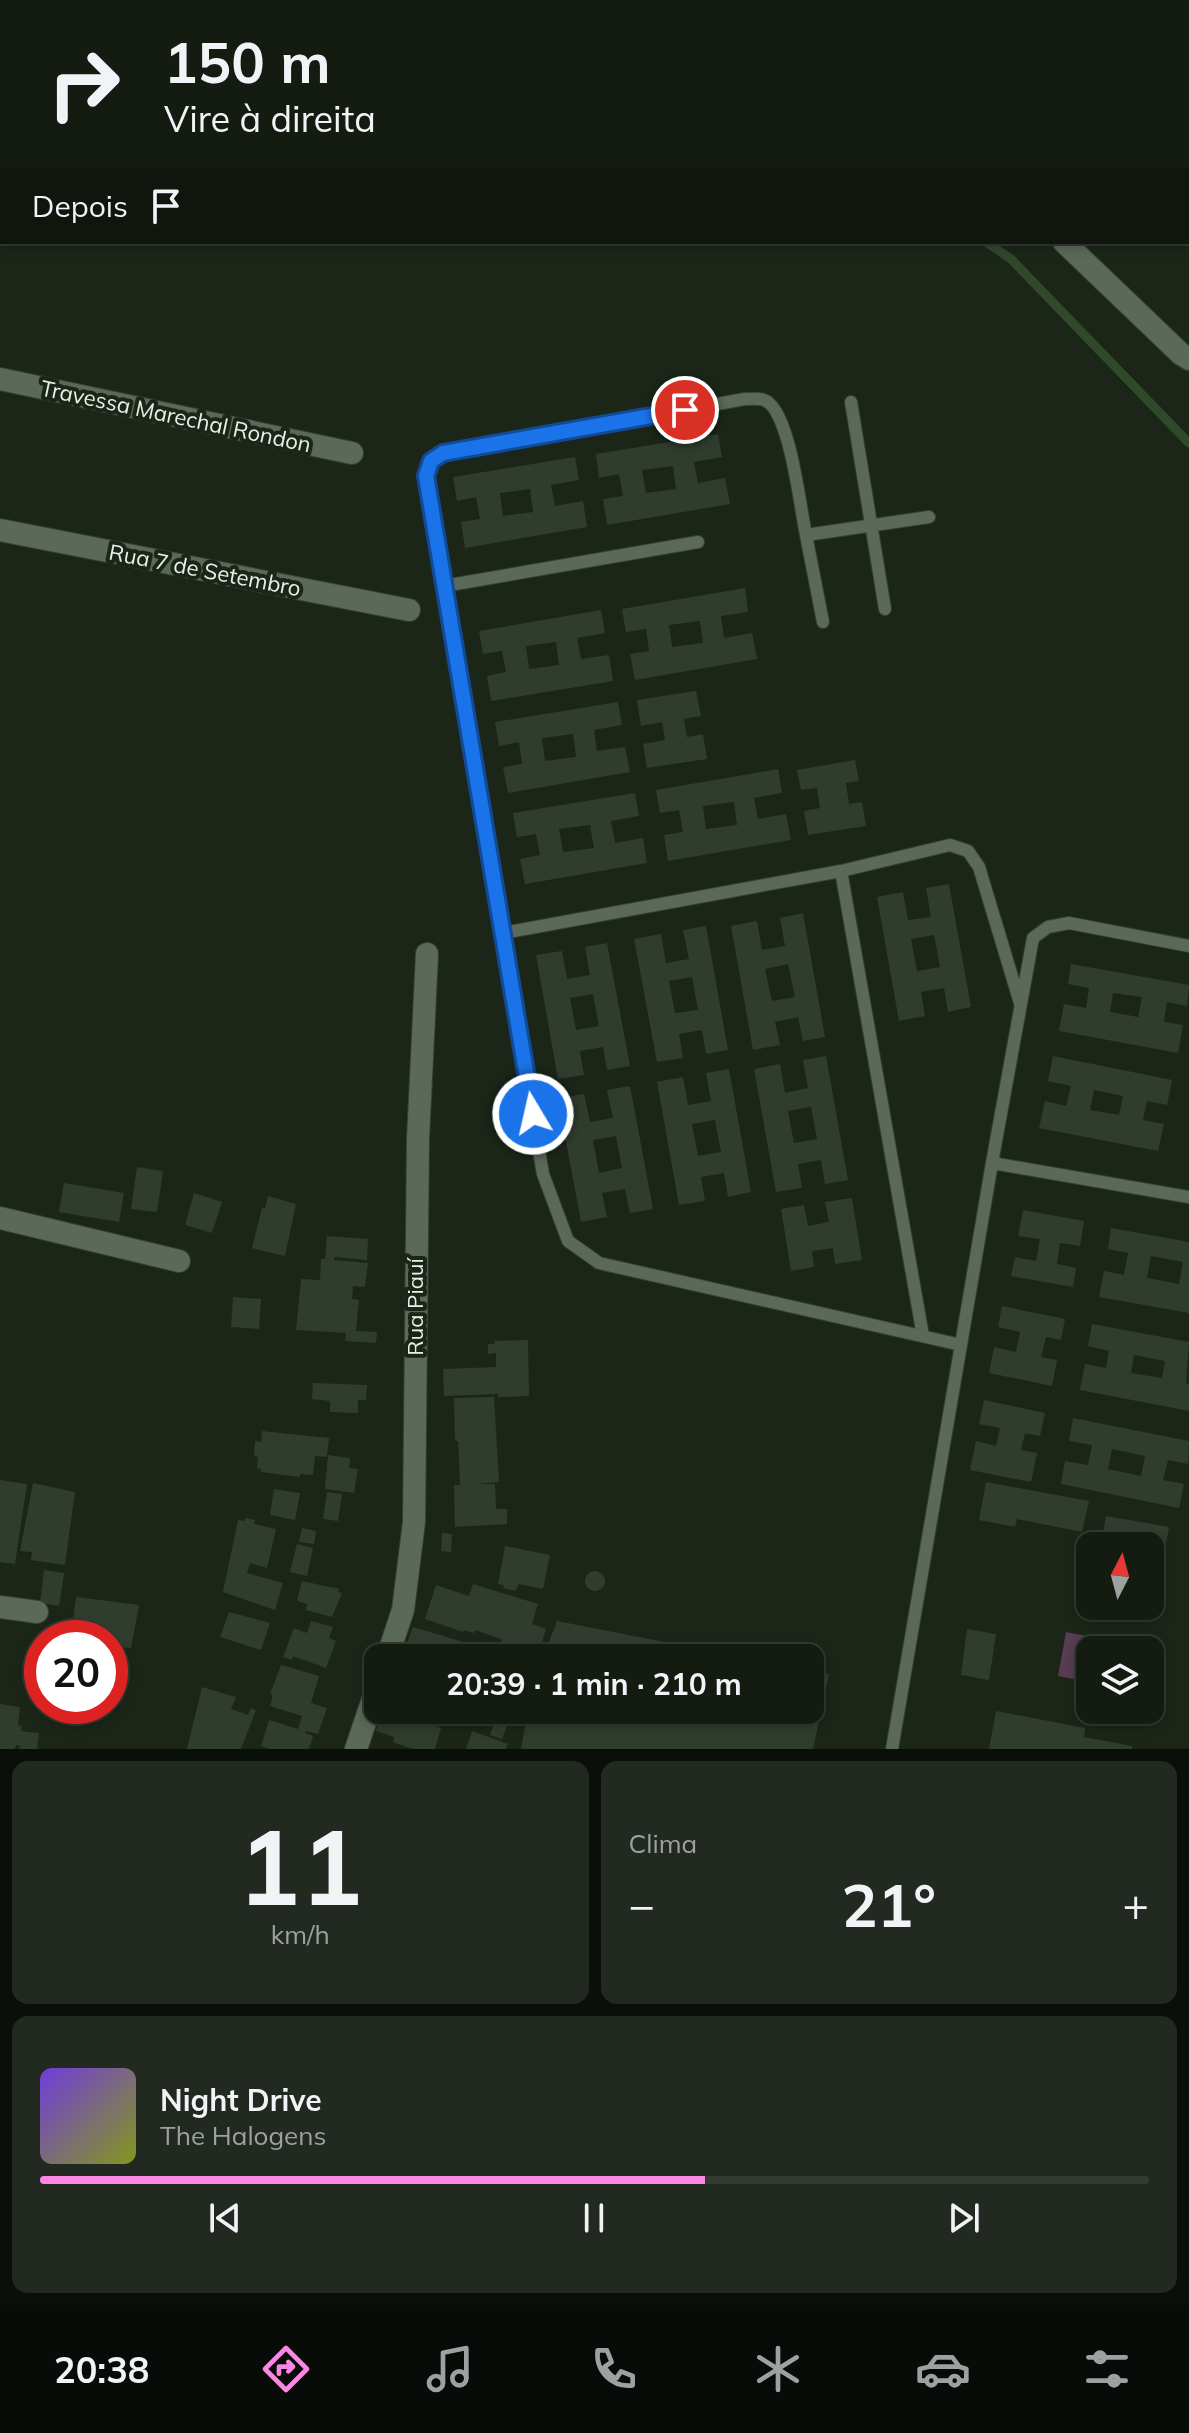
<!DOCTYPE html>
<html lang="pt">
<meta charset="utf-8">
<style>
:root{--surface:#141c12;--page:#212920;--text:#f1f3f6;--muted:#9da19f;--line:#333a32;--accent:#fb87e5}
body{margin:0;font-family:Mulish,sans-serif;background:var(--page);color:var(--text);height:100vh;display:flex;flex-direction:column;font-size:30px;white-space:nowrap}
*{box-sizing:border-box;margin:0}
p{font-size:26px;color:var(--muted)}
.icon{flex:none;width:44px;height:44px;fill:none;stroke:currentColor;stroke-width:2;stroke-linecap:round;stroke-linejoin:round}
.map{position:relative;height:1749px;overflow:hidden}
.details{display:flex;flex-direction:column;gap:12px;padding:12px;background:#0b0f0a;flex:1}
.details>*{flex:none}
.top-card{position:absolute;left:0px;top:0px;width:1190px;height:244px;box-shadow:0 4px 12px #0003,0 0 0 2px var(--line);background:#141c12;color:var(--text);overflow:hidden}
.needle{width:52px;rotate:6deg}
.buttons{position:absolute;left:1076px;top:1532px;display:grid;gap:16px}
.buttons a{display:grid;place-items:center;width:88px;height:88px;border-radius:16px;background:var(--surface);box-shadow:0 4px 12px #0003,0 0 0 2px var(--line);font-size:40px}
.speed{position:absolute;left:24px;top:1620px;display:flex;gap:16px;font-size:40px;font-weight:700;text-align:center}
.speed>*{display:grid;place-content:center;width:104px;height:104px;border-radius:50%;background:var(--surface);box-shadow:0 4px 12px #0003,0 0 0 2px var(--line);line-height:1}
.speed .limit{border:12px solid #d22;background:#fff;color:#111}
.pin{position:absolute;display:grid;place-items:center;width:68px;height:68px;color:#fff;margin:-34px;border:4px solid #fff;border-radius:50%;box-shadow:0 2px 8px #0007}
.me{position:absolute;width:88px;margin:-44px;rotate:351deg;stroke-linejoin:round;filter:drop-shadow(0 0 6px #0008)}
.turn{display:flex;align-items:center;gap:28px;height:168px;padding:0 32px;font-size:36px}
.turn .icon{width:104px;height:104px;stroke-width:2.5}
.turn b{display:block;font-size:56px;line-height:68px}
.then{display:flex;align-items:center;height:76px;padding:0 32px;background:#0003;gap:16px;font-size:30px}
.big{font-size:60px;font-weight:700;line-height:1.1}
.details .tile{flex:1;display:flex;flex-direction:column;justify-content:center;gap:12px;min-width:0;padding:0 28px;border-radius:16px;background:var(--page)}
.details .dial{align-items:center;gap:0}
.dial b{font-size:104px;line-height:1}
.song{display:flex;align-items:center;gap:24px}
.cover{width:96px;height:96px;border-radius:12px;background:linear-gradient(135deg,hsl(260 70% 55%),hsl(70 70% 35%))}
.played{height:8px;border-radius:4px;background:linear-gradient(90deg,var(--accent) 60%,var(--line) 60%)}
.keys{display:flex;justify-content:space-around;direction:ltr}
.heat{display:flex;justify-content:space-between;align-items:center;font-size:44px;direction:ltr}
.details .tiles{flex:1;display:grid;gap:12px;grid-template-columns:1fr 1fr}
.tile:last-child{grid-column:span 2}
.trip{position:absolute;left:364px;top:1644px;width:460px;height:80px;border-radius:16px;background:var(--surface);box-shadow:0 4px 12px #0003,0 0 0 2px var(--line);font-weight:700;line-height:80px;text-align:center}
.tabs{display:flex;height:128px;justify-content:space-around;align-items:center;background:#080b07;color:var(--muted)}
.tabs .icon{width:56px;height:56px}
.tabs .on{color:var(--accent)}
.tabs b{font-size:36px;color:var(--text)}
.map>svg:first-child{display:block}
</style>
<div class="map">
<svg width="1189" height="1749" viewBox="0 0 1189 1749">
<rect width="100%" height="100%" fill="#1b2618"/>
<path fill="#583c52" d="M 1066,1632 L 1150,1648 L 1150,1650 L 1090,1650 L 1090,1682 L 1058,1676 Z"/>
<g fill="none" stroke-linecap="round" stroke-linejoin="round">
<g stroke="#2f492a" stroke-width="9">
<path d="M 815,0 L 816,2"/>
<path d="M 986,242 L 1011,259 L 1189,443"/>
</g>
</g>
<g fill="#303d2e" fill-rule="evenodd">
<path d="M 718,434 L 722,457 L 694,462 L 698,483 L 725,478 L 730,504 L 607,525 L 603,499 L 623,496 L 619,474 L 599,478 L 596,454 ZM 673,466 L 676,489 L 646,493 L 642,470 Z"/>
<path d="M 575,457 L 579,480 L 551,485 L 555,506 L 583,501 L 587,527 L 465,548 L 461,522 L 480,519 L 476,497 L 457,501 L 453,477 ZM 530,489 L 533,512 L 503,516 L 500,493 Z"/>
<path d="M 745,588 L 748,612 L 721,616 L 724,638 L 752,633 L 757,659 L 635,680 L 630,654 L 649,651 L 646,629 L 626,632 L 622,609 ZM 700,621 L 703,643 L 672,647 L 669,625 Z"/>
<path d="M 601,610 L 605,633 L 577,638 L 581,659 L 609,655 L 613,681 L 491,701 L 487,676 L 506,672 L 502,651 L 483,654 L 479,631 ZM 556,642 L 559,665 L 529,669 L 526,646 Z"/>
<path d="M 696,691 L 701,716 L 684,719 L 687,737 L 703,734 L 707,759 L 647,768 L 643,744 L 665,740 L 662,722 L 641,726 L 637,700 Z"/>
<path d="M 618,702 L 622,725 L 594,730 L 597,751 L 625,747 L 630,772 L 508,793 L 503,767 L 522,764 L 519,742 L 499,746 L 495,722 ZM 573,734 L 576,757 L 545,761 L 542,738 Z"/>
<path d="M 855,760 L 859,781 L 846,783 L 849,804 L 862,802 L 866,826 L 808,835 L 804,811 L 820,808 L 817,788 L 801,790 L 797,770 Z"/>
<path d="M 778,769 L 782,793 L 754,798 L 758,819 L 786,814 L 791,840 L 668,861 L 664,835 L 683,832 L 679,810 L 660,813 L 656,790 ZM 734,802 L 737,825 L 706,829 L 703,806 Z"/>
<path d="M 635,793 L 639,816 L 611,821 L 615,843 L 643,838 L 647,863 L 525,884 L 520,859 L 540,855 L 536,834 L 517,837 L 513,813 ZM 590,825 L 594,848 L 563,852 L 559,829 Z"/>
<path d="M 949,884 L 971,1007 L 948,1012 L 944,988 L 921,992 L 925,1016 L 899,1021 L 877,897 L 903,892 L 908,920 L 931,917 L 926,888 ZM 934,935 L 940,967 L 917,971 L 911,939 Z"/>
<path d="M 803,913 L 825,1037 L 803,1041 L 798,1017 L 775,1022 L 780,1045 L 753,1050 L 731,926 L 757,921 L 762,950 L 785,946 L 780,918 ZM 788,964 L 795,997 L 772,1001 L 765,969 Z"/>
<path d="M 706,926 L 728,1050 L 706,1054 L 702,1030 L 679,1034 L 683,1058 L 657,1062 L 634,939 L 661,934 L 666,963 L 689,959 L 683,930 ZM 692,977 L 698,1010 L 675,1013 L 669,981 Z"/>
<path d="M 607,943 L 630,1066 L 607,1070 L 603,1047 L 580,1051 L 584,1075 L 558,1079 L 536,955 L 562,951 L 567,979 L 590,975 L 585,947 ZM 593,994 L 599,1026 L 576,1030 L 570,998 Z"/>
<path d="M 1071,964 L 1189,985 L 1187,1006 L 1167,1002 L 1164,1022 L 1183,1025 L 1178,1053 L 1059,1031 L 1064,1004 L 1086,1008 L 1089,988 L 1068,984 ZM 1113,993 L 1142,997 L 1138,1017 L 1110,1012 Z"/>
<path d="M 826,1056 L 848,1180 L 825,1184 L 821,1160 L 798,1164 L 802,1188 L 776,1192 L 754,1069 L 780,1064 L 785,1093 L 808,1088 L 803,1060 ZM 811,1107 L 817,1139 L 794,1143 L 788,1111 Z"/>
<path d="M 1053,1056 L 1172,1080 L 1167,1105 L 1147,1101 L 1143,1120 L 1164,1124 L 1158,1151 L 1039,1128 L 1045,1101 L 1066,1106 L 1071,1086 L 1048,1081 ZM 1094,1090 L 1123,1096 L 1119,1115 L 1090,1110 Z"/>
<path d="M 729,1069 L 751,1192 L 728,1197 L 724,1173 L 701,1177 L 705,1201 L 679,1205 L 657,1082 L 683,1077 L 688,1105 L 711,1101 L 706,1073 ZM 715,1120 L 721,1152 L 698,1156 L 692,1124 Z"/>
<path d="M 630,1086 L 653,1209 L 630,1213 L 625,1189 L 602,1193 L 607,1217 L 581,1222 L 558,1098 L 584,1094 L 590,1122 L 613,1118 L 607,1090 ZM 616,1136 L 622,1168 L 599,1173 L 593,1140 Z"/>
<path d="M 137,1167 L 163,1171 L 157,1212 L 131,1209 Z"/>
<path d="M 64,1183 L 124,1193 L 119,1222 L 59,1212 Z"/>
<path d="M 194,1193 L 222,1202 L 212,1233 L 185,1225 Z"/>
<path d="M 268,1196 L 296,1204 L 285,1256 L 252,1248 L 262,1208 L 265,1208 Z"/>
<path d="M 852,1198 L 862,1260 L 835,1264 L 833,1248 L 812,1251 L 814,1267 L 791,1271 L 781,1209 L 804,1205 L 808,1226 L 829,1222 L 825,1202 Z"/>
<path d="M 1023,1210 L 1084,1221 L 1080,1246 L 1060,1243 L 1057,1264 L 1076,1268 L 1073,1287 L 1011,1276 L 1015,1257 L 1036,1261 L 1040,1239 L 1018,1236 Z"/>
<path d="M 1111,1228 L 1189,1242 L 1189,1313 L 1099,1297 L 1104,1271 L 1124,1275 L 1128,1253 L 1108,1249 ZM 1151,1256 L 1183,1262 L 1179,1284 L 1147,1278 Z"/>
<path d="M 327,1236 L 368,1239 L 367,1260 L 334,1257 L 334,1260 L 368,1263 L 365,1287 L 353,1286 L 352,1299 L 359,1300 L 356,1331 L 377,1332 L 376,1343 L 345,1341 L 346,1333 L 296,1330 L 301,1279 L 320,1280 L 321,1259 L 325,1259 Z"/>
<path d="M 233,1297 L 261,1299 L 259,1329 L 231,1327 Z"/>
<path d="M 1002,1306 L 1065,1319 L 1061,1340 L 1046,1337 L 1041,1357 L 1057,1360 L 1052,1386 L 989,1373 L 994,1347 L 1016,1352 L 1020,1332 L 998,1327 Z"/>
<path d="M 1092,1324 L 1189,1342 L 1186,1383 L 1189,1384 L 1189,1411 L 1080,1390 L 1085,1364 L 1106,1368 L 1109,1351 L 1088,1346 ZM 1134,1355 L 1165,1361 L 1162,1378 L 1131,1373 Z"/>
<path d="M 528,1340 L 529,1396 L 498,1397 L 498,1394 L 444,1396 L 443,1369 L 496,1367 L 496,1353 L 488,1354 L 488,1344 L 495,1344 L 494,1341 Z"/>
<path d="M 313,1383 L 367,1385 L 366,1400 L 358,1400 L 358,1413 L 330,1412 L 330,1401 L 312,1399 Z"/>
<path d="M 494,1397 L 499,1482 L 476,1484 L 495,1484 L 496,1509 L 507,1509 L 507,1524 L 455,1527 L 454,1485 L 460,1485 L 458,1441 L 455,1441 L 454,1398 Z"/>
<path d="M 984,1400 L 1045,1413 L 1040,1436 L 1025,1433 L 1021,1450 L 1037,1453 L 1031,1482 L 970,1470 L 976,1441 L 996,1446 L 1000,1428 L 979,1424 Z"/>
<path d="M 1073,1418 L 1189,1441 L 1188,1464 L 1168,1460 L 1163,1480 L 1184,1484 L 1179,1508 L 1061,1484 L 1065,1461 L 1088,1465 L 1092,1445 L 1069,1441 ZM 1112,1449 L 1145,1456 L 1141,1476 L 1108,1469 Z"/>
<path d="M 262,1431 L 329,1438 L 327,1457 L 315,1456 L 313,1475 L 300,1474 L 300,1477 L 261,1472 L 261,1469 L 257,1468 L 258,1457 L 254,1456 L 255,1441 L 261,1442 Z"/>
<path d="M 328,1455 L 350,1458 L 349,1468 L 358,1469 L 354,1493 L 325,1489 Z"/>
<path d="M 0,1480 L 27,1484 L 15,1564 L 0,1562 Z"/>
<path d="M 986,1482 L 1089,1501 L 1082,1532 L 1017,1519 L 1015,1527 L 979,1520 Z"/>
<path d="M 33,1483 L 75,1492 L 65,1565 L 31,1560 L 32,1552 L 20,1551 Z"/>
<path d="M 274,1489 L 300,1493 L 295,1520 L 270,1515 Z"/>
<path d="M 327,1492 L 342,1494 L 338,1521 L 323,1519 Z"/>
<path d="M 1106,1516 L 1169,1527 L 1165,1550 L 1150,1546 L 1115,1546 L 1116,1542 L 1102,1539 Z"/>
<path d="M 245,1518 L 255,1520 L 254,1524 L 276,1529 L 267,1568 L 250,1563 L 247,1573 L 283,1583 L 275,1610 L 223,1592 L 238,1520 L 245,1521 Z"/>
<path d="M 302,1528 L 316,1531 L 314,1544 L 299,1542 Z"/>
<path d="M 442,1533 L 452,1534 L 451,1552 L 441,1551 Z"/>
<path d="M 297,1544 L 313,1548 L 307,1576 L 290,1572 Z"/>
<path d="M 505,1546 L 550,1555 L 543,1589 L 519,1584 L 515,1591 L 503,1588 L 504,1585 L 498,1584 Z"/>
<path d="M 44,1570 L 64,1573 L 59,1606 L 40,1603 Z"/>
<circle cx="595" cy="1581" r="10"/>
<path d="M 1150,1572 L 1161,1574 L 1158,1591 L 1150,1590 Z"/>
<path d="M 302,1581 L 339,1589 L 338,1592 L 342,1593 L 332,1617 L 306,1610 L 307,1604 L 297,1601 Z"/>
<path d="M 473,1584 L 538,1604 L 532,1624 L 546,1629 L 537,1658 L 499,1646 L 502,1640 L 490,1635 L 475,1630 L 474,1633 L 464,1630 L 463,1632 L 425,1619 L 436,1585 L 469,1596 Z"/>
<path d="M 76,1597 L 139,1605 L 131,1648 L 110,1646 L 110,1638 L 71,1638 Z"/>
<path d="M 229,1612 L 270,1623 L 261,1650 L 220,1637 Z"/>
<path d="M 311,1621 L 333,1627 L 329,1638 L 336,1641 L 326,1668 L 293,1656 L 292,1660 L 283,1657 L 294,1628 L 307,1633 Z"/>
<path d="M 557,1621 L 741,1657 L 741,1658 L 543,1658 Z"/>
<path d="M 413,1627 L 487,1649 L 484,1658 L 422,1658 L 425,1650 L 407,1643 Z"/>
<path d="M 967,1629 L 996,1634 L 989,1680 L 961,1675 Z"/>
<path d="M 281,1665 L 319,1676 L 311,1703 L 327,1708 L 318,1734 L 306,1731 L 305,1733 L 313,1736 L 309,1749 L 270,1749 L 261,1746 L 269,1720 L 298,1729 L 302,1716 L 270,1706 L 273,1695 L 270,1694 Z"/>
<path d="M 810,1670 L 829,1674 L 813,1749 L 521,1749 L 528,1710 L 810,1710 Z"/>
<path d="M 202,1687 L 236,1697 L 231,1709 L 248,1715 L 251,1708 L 256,1710 L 241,1749 L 187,1749 Z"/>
<path d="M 0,1704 L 20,1707 L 18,1725 L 22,1726 L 21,1731 L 39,1733 L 37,1749 L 19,1749 L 20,1746 L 16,1745 L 15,1749 L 0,1749 Z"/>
<path d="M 382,1710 L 441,1728 L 435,1749 L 413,1749 L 393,1742 L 394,1737 L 376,1731 Z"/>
<path d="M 996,1711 L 1085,1728 L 1084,1737 L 1132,1746 L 1132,1749 L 989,1749 Z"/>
<path d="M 498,1712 L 510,1717 L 502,1739 L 490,1735 Z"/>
<path d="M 472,1731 L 508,1744 L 506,1749 L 466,1749 Z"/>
</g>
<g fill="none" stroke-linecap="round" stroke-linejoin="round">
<g stroke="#374036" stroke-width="14">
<g id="service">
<path d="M 851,402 L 885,609"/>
<path d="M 929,517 L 806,535 C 800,508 790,409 764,400 C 759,398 751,399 745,399 L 443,453 L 431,461 L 426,476 L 543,1174 L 568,1241 L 599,1263 L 961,1345"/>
<path d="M 806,535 L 823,622"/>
<path d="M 444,586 L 698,542"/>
<path d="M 841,871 L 923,1336"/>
<path d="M 503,933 L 841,871 L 950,845 L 968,851 L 979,867 L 1020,1003"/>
<path d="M 992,1163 L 1189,1197"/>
<path d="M 892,1749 L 992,1163 L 1033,938 L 1048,927 L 1069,923 L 1189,946"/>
</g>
</g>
<g stroke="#374036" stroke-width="24">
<g id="minor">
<path d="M 307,0 L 319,2"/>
<path d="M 940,0 L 941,2"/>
<path d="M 1058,2 L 1060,0"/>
<path d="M 1064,242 L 1181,354 L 1189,359"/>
<path d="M 0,379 L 352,453"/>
<path d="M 0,530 L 409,610"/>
<path d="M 0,1218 L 179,1261"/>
<path d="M 0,1607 L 37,1612"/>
<path d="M 387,1658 L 403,1610 L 414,1522 L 418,1139 L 427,954"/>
<path d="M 356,1749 L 378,1684"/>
</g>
</g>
<use href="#service" stroke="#5b6958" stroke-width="12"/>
<use href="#minor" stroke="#5b6958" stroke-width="22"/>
</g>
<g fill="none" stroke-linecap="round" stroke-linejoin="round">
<g stroke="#114b97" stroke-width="20">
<path id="route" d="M 533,1114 L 426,476 L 431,461 L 443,453 L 685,410"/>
</g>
<use href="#route" stroke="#1a73e8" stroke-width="14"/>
</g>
<g text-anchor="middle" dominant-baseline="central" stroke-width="8" stroke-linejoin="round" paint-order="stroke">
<g font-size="22" fill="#e8f0e7" stroke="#1b2618">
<text transform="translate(176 416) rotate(12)">Travessa Marechal Rondon</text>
<text transform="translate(205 570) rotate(11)">Rua 7 de Setembro</text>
<text transform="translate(415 1307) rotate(-90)">Rua Piauí</text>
</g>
</g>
</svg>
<div class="buttons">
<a><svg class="needle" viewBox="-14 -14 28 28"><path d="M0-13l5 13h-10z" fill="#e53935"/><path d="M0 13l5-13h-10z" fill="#9da19f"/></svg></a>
<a><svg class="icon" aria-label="layers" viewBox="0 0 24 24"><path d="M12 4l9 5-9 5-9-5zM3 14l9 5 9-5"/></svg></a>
</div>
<div class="speed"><div class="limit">20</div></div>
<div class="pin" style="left:685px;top:410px;background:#d93025"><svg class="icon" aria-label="arrive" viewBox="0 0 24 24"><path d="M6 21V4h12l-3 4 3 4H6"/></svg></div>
<svg class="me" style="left:533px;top:1114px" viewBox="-20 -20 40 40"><circle r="17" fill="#1a73e8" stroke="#fff" stroke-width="3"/><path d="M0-11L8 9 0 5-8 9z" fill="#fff"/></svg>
<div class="trip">20:39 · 1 min · 210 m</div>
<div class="top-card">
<div class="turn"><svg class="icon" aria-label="right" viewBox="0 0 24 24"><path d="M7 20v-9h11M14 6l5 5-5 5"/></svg><div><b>150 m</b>Vire à direita</div></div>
<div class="then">Depois<svg class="icon" aria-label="arrive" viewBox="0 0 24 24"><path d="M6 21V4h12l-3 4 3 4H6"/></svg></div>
</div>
</div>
<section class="details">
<div class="tiles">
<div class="tile dial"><b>11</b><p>km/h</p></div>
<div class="tile"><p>Clima</p>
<div class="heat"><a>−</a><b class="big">21°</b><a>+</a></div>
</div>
<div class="tile">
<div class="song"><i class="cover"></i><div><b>Night Drive</b><p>The Halogens</p></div></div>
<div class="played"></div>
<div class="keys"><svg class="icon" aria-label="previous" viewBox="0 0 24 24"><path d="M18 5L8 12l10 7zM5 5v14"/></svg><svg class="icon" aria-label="pause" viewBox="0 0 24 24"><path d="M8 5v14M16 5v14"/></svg><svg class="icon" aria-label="next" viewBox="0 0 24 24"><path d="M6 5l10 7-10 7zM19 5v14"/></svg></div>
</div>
</div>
</section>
<nav class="tabs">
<b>20:38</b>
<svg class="icon on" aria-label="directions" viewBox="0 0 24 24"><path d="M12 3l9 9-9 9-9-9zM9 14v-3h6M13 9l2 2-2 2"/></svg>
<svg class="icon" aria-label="music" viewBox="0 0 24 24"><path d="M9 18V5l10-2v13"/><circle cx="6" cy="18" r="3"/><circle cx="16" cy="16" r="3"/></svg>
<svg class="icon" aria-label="phone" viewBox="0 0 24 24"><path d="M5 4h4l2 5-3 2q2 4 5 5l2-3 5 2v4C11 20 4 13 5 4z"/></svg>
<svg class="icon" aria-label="climate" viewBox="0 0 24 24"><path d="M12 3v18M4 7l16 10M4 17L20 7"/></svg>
<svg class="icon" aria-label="car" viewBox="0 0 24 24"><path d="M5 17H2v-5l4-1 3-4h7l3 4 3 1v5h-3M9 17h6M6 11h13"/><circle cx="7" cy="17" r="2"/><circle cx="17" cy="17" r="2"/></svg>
<svg class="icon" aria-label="filters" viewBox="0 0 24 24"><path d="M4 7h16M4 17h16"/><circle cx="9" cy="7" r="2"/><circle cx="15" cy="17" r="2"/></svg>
</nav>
